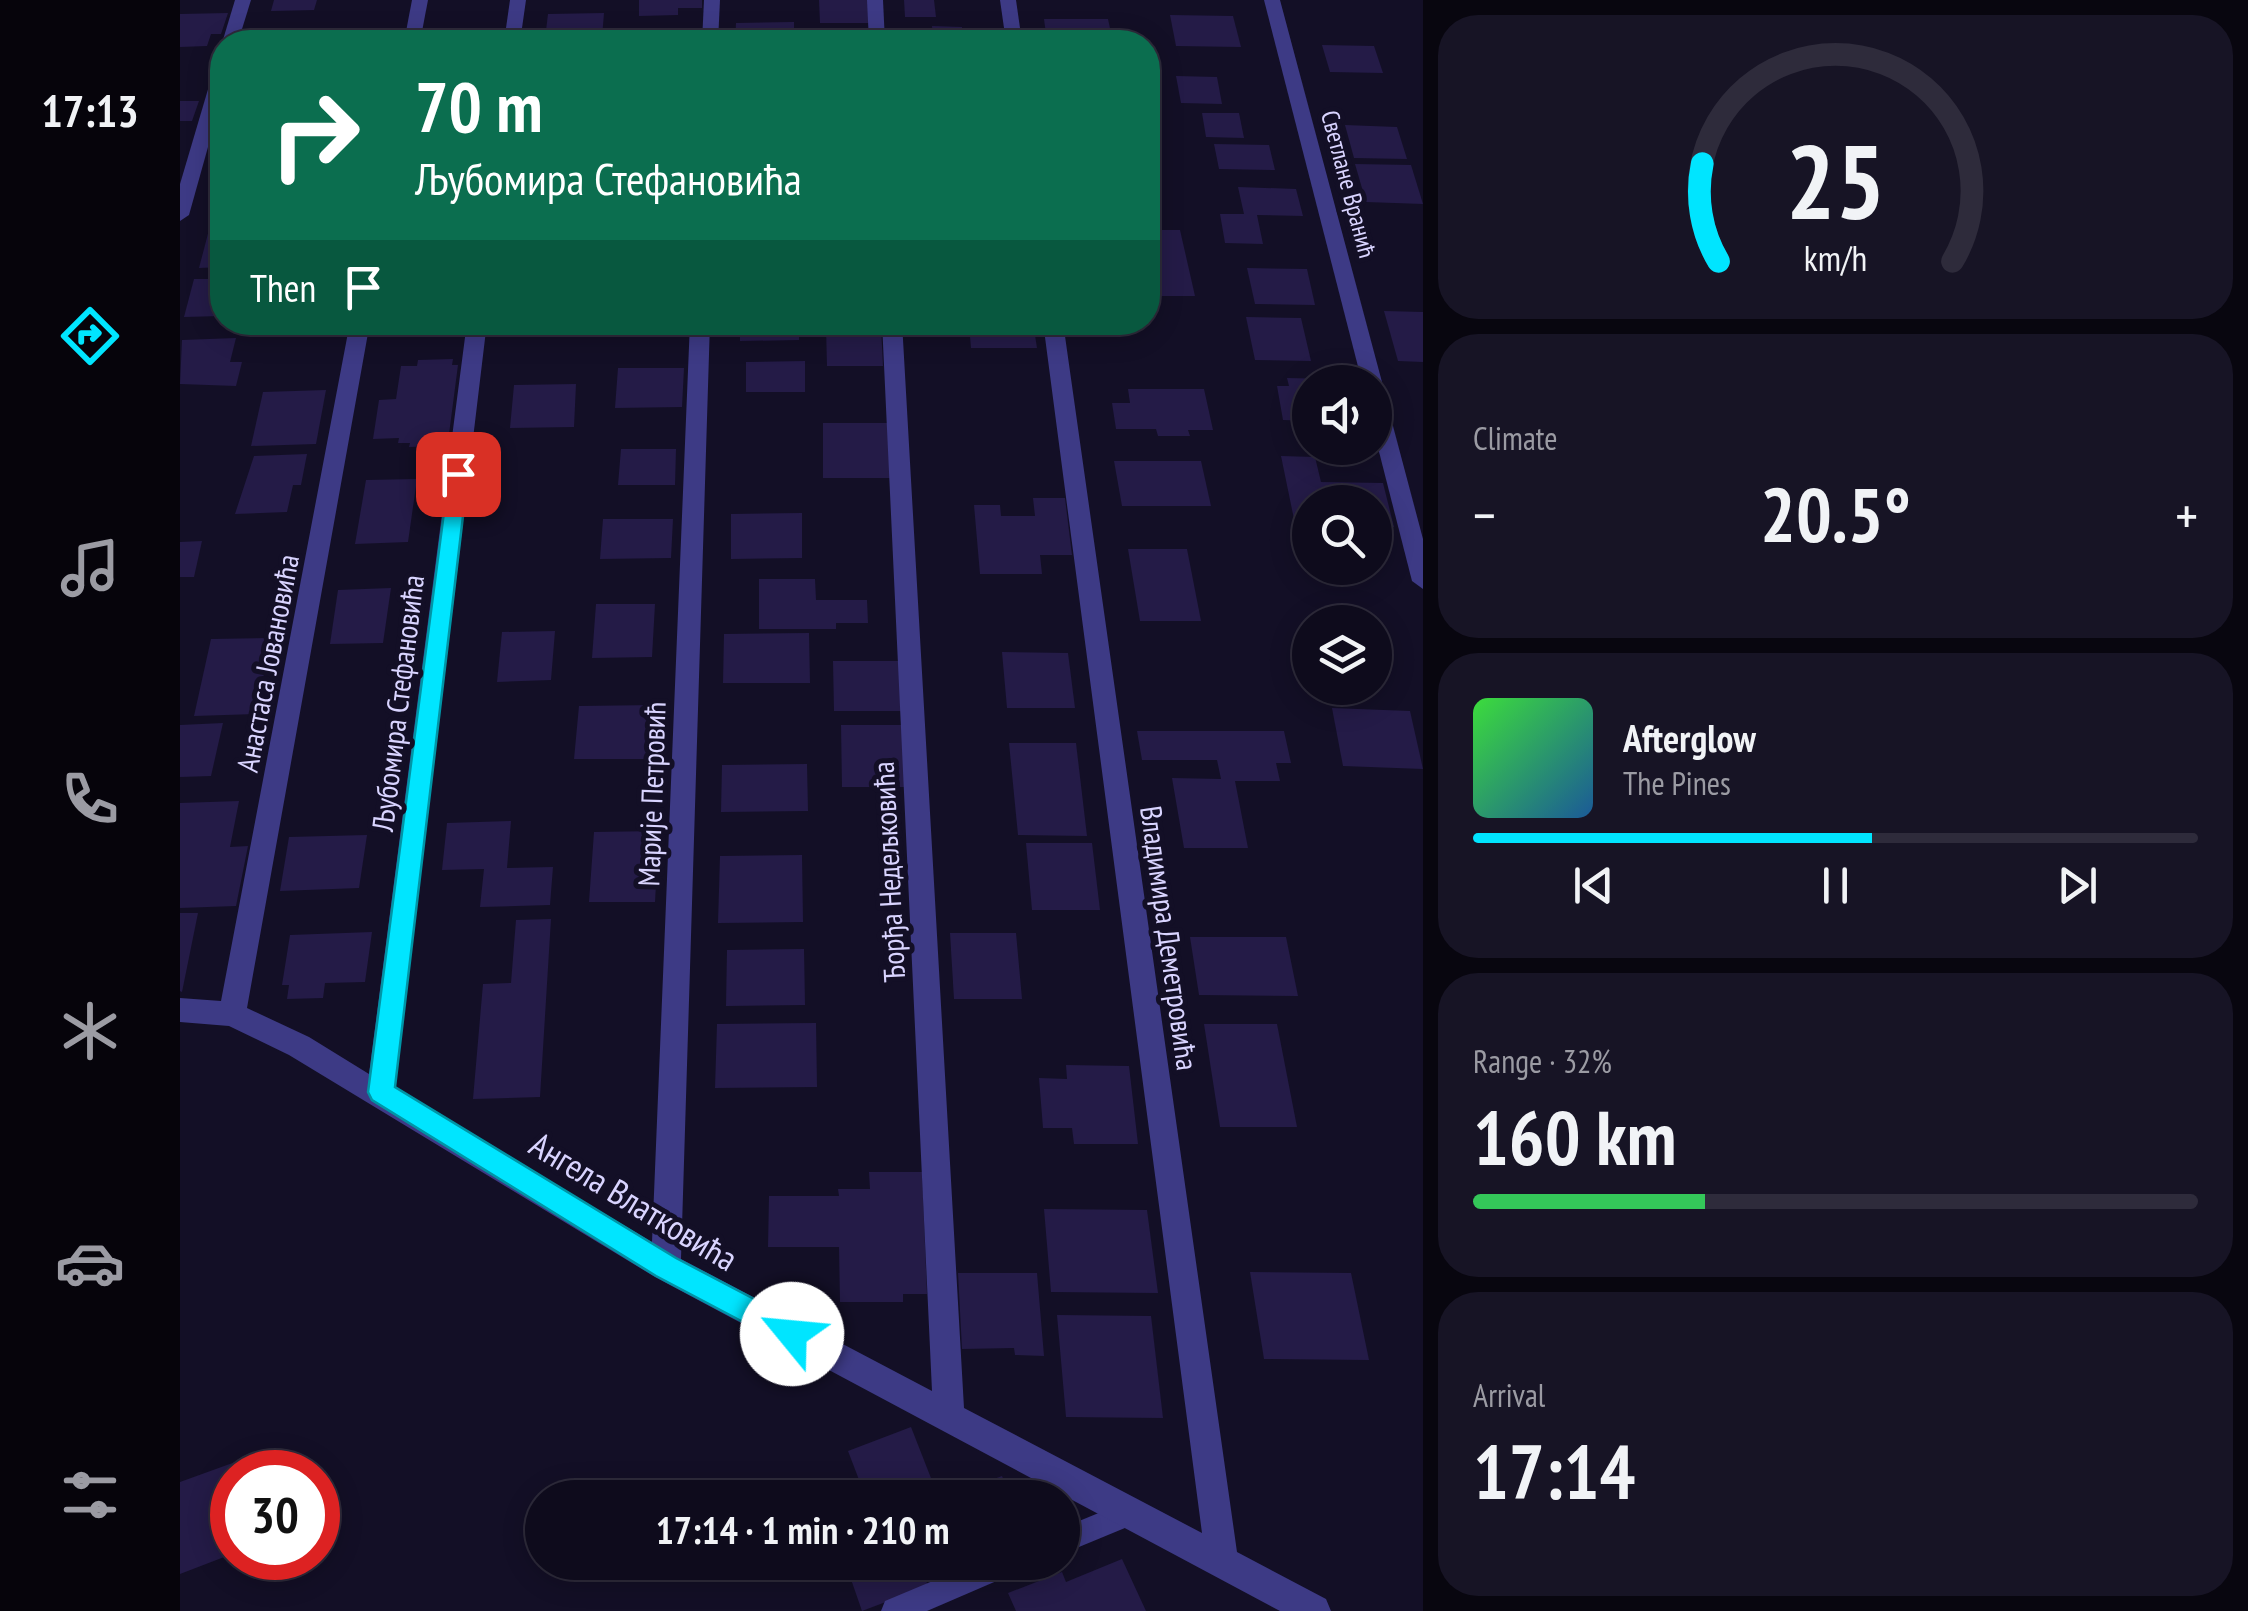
<!DOCTYPE html>
<meta charset="utf-8">
<style>
:root{--surface:#0e0b1c;--page:#171425;--text:#f1f3f6;--muted:#9b9ba3;--line:#2e2b3b;--accent:#00e5ff}
body{margin:0;font-family:"PT Sans Narrow",sans-serif;background:var(--page);color:var(--text);height:100vh;display:flex;flex-direction:column;font-size:38px;white-space:nowrap}
*{box-sizing:border-box;margin:0}
p{font-size:32px;color:var(--muted)}
.icon{flex:none;width:55px;height:55px;fill:none;stroke:currentColor;stroke-width:2;stroke-linecap:round;stroke-linejoin:round}
.map{position:relative;flex:1;overflow:hidden}
.drawer{display:flex;flex-direction:column;gap:15px;padding:15px;background:#08060f;width:825px}
.drawer>*{flex:none}
.banner{position:absolute;left:30px;top:30px;width:950px;height:305px;border-radius:40px;box-shadow:0 5px 25px #0003,0 0 0 2px var(--line);background:#0b6e4f;color:#fff;overflow:hidden}
.tools{position:absolute;left:1112px;top:365px;display:grid;gap:20px}
.tools a{display:grid;place-items:center;width:100px;height:100px;border-radius:50%;background:var(--surface);box-shadow:0 5px 25px #0003,0 0 0 2px var(--line);font-size:50px}
.speed{position:absolute;left:30px;top:1450px;display:flex;gap:20px;font-size:50px;font-weight:700;text-align:center}
.speed>*{display:grid;place-content:center;width:130px;height:130px;border-radius:50%;background:var(--surface);box-shadow:0 5px 25px #0003,0 0 0 2px var(--line);line-height:1}
.speed .limit{border:15px solid #d22;background:#fff;color:#111}
.pin{position:absolute;display:grid;place-items:center;width:85px;height:85px;color:#fff;margin:-42px;border-radius:20px;box-shadow:0 5px 15px #0006}
.me{position:absolute;width:110px;margin:-55px;rotate:298deg;stroke-linejoin:round;filter:drop-shadow(0 0 8px #0008)}
.turn{display:flex;align-items:center;gap:35px;height:210px;padding:0 40px;font-size:45px}
.turn .icon{width:130px;height:130px;stroke-width:2.5}
.turn b{display:block;font-size:70px;line-height:85px}
.then{display:flex;align-items:center;height:95px;padding:0 40px;background:#0003;gap:20px;font-size:38px}
.big{font-size:75px;font-weight:800;line-height:1.1}
.drawer .tile{flex:1;display:flex;flex-direction:column;justify-content:center;gap:15px;min-width:0;padding:0 35px;border-radius:40px;background:var(--page)}
.drawer .dial{align-items:center;gap:0}
.dial svg{height:260px;overflow:visible;fill:none;stroke:var(--line);stroke-width:7;stroke-linecap:round;text-anchor:middle}
.dial text{fill:var(--text);stroke:none}
.song{display:flex;align-items:center;gap:30px}
.cover{width:120px;height:120px;border-radius:15px;background:linear-gradient(135deg,hsl(120 70% 55%),hsl(210 70% 35%))}
.played{height:10px;border-radius:5px;background:linear-gradient(90deg,var(--accent) 55%,var(--line) 55%)}
.keys{display:flex;justify-content:space-around;direction:ltr}
.heat{display:flex;justify-content:space-between;align-items:center;font-size:55px;direction:ltr}
.charge{height:15px;border-radius:8px;background:linear-gradient(90deg,#34c759 32%,var(--line) 0)}
.trip{position:absolute;left:345px;top:1480px;width:555px;height:100px;border-radius:50px;background:var(--surface);box-shadow:0 5px 25px #0003,0 0 0 2px var(--line);font-weight:800;line-height:100px;text-align:center}
main{display:flex;flex:1;min-height:0}
.dock{display:flex;flex-direction:column;width:180px;justify-content:space-around;align-items:center;background:#06040b;color:var(--muted)}
.dock .icon{width:70px;height:70px}
.dock .on{color:var(--accent)}
.dock b{font-size:45px;color:var(--text)}
.map>svg:first-child{display:block}
</style>
<main>
<nav class="dock">
<b>17:13</b>
<svg class="icon on" aria-label="directions" viewBox="0 0 24 24"><path d="M12 3l9 9-9 9-9-9zM9 14v-3h6M13 9l2 2-2 2"/></svg>
<svg class="icon" aria-label="music" viewBox="0 0 24 24"><path d="M9 18V5l10-2v13"/><circle cx="6" cy="18" r="3"/><circle cx="16" cy="16" r="3"/></svg>
<svg class="icon" aria-label="phone" viewBox="0 0 24 24"><path d="M5 4h4l2 5-3 2q2 4 5 5l2-3 5 2v4C11 20 4 13 5 4z"/></svg>
<svg class="icon" aria-label="climate" viewBox="0 0 24 24"><path d="M12 3v18M4 7l16 10M4 17L20 7"/></svg>
<svg class="icon" aria-label="car" viewBox="0 0 24 24"><path d="M5 17H2v-5l4-1 3-4h7l3 4 3 1v5h-3M9 17h6M6 11h13"/><circle cx="7" cy="17" r="2"/><circle cx="17" cy="17" r="2"/></svg>
<svg class="icon" aria-label="filters" viewBox="0 0 24 24"><path d="M4 7h16M4 17h16"/><circle cx="9" cy="7" r="2"/><circle cx="15" cy="17" r="2"/></svg>
</nav>
<div class="map">
<svg width="1243" height="1611" viewBox="0 0 1243 1611">
<rect width="100%" height="100%" fill="#130f26"/>
<g fill="#241b47">
<path d="M 94,0 L 137,0 L 134,10 L 91,11 Z"/>
<path d="M 459,0 L 522,0 L 522,8 L 498,8 L 498,15 L 459,16 Z"/>
<path d="M 639,0 L 689,0 L 690,23 L 640,23 Z"/>
<path d="M 724,0 L 754,0 L 756,17 L 725,17 Z"/>
<path d="M 48,13 L 41,34 L 31,34 L 27,46 L 0,47 L 0,14 Z"/>
<path d="M 424,13 L 422,38 L 365,39 L 368,14 Z"/>
<path d="M 990,15 L 1053,16 L 1061,47 L 996,46 Z"/>
<path d="M 864,19 L 928,19 L 933,42 L 867,42 Z"/>
<path d="M 614,22 L 614,42 L 555,42 L 556,23 Z"/>
<path d="M 752,26 L 782,27 L 783,42 L 753,42 Z"/>
<path d="M 304,33 L 303,42 L 259,42 L 261,34 Z"/>
<path d="M 1142,45 L 1194,46 L 1203,73 L 1150,72 Z"/>
<path d="M 996,76 L 1037,77 L 1042,104 L 1001,103 Z"/>
<path d="M 0,101 L 19,101 L 12,121 L 0,121 Z"/>
<path d="M 1022,113 L 1059,113 L 1064,138 L 1026,137 Z"/>
<path d="M 1165,125 L 1217,127 L 1227,159 L 1174,158 Z"/>
<path d="M 1034,144 L 1089,145 L 1095,170 L 1039,169 Z"/>
<path d="M 1175,164 L 1231,165 L 1243,204 L 1186,202 Z"/>
<path d="M 1058,187 L 1116,189 L 1123,216 L 1077,215 L 1083,244 L 1045,243 L 1040,214 L 1064,214 Z"/>
<path d="M 30,226 L 42,226 L 42,267 L 19,268 Z"/>
<path d="M 968,230 L 1000,230 L 1015,296 L 968,296 Z"/>
<path d="M 1067,268 L 1127,269 L 1135,305 L 1075,304 Z"/>
<path d="M 14,279 L 42,279 L 42,316 L 4,317 Z"/>
<path d="M 1204,311 L 1243,312 L 1243,362 L 1218,361 Z"/>
<path d="M 1066,317 L 1121,318 L 1131,361 L 1075,360 Z"/>
<path d="M 560,322 L 619,322 L 619,340 L 560,341 Z"/>
<path d="M 742,322 L 853,322 L 857,348 L 791,348 L 790,336 L 743,336 Z"/>
<path d="M 646,327 L 701,327 L 703,366 L 647,366 Z"/>
<path d="M 56,338 L 50,362 L 62,362 L 56,386 L 0,384 L 2,340 Z"/>
<path d="M 273,359 L 272,365 L 278,365 L 269,434 L 263,434 L 261,446 L 229,447 L 230,443 L 218,443 L 219,438 L 193,439 L 199,400 L 216,399 L 221,366 L 237,366 L 238,360 Z"/>
<path d="M 625,361 L 625,392 L 566,392 L 566,362 Z"/>
<path d="M 438,368 L 504,368 L 502,407 L 435,408 Z"/>
<path d="M 1107,378 L 1152,379 L 1153,382 L 1130,382 L 1130,421 L 1103,420 L 1097,386 L 1109,386 Z"/>
<path d="M 396,384 L 394,427 L 330,428 L 334,385 Z"/>
<path d="M 948,389 L 1024,389 L 1033,430 L 1008,430 L 1010,436 L 978,436 L 976,429 L 936,429 L 932,403 L 950,403 Z"/>
<path d="M 146,390 L 136,444 L 71,446 L 83,392 Z"/>
<path d="M 643,423 L 709,423 L 711,478 L 643,478 Z"/>
<path d="M 441,449 L 496,449 L 495,485 L 438,485 Z"/>
<path d="M 127,454 L 121,485 L 113,485 L 107,512 L 55,514 L 74,456 Z"/>
<path d="M 1101,456 L 1135,457 L 1141,482 L 1203,483 L 1214,527 L 1195,527 L 1195,502 L 1130,502 L 1130,525 L 1115,524 Z"/>
<path d="M 934,461 L 1021,461 L 1031,506 L 942,506 Z"/>
<path d="M 237,479 L 228,542 L 175,544 L 186,480 Z"/>
<path d="M 853,498 L 885,498 L 892,555 L 860,555 L 862,574 L 800,574 L 794,505 L 820,505 L 821,516 L 855,516 Z"/>
<path d="M 622,513 L 622,558 L 551,559 L 551,514 Z"/>
<path d="M 423,519 L 493,519 L 491,558 L 420,559 Z"/>
<path d="M 22,541 L 14,577 L 0,577 L 0,542 Z"/>
<path d="M 948,549 L 1007,549 L 1021,621 L 960,621 Z"/>
<path d="M 579,579 L 635,579 L 636,600 L 687,600 L 688,623 L 656,623 L 656,629 L 579,629 Z"/>
<path d="M 211,588 L 203,643 L 150,644 L 158,590 Z"/>
<path d="M 416,604 L 475,604 L 472,657 L 412,658 Z"/>
<path d="M 375,631 L 371,680 L 317,682 L 322,632 Z"/>
<path d="M 629,633 L 630,683 L 543,683 L 544,634 Z"/>
<path d="M 91,638 L 76,714 L 14,716 L 31,639 Z"/>
<path d="M 822,652 L 888,653 L 895,708 L 827,708 Z"/>
<path d="M 653,661 L 723,661 L 725,711 L 654,711 Z"/>
<path d="M 477,705 L 474,759 L 394,759 L 399,706 Z"/>
<path d="M 1152,708 L 1230,711 L 1243,769 L 1163,766 Z"/>
<path d="M 43,723 L 31,776 L 0,777 L 0,725 Z"/>
<path d="M 661,725 L 722,725 L 725,787 L 662,787 Z"/>
<path d="M 957,731 L 1104,731 L 1111,763 L 1096,763 L 1100,781 L 1055,781 L 1068,848 L 1004,848 L 992,778 L 1041,779 L 1037,760 L 962,760 Z"/>
<path d="M 829,743 L 896,743 L 907,836 L 838,835 Z"/>
<path d="M 627,764 L 628,811 L 541,812 L 542,765 Z"/>
<path d="M 59,801 L 50,847 L 68,846 L 56,906 L 0,908 L 0,803 Z"/>
<path d="M 331,821 L 327,868 L 373,867 L 370,905 L 300,907 L 304,869 L 262,870 L 267,823 Z"/>
<path d="M 479,831 L 475,902 L 409,902 L 414,832 Z"/>
<path d="M 187,835 L 179,888 L 100,891 L 109,837 Z"/>
<path d="M 846,843 L 912,843 L 920,910 L 852,910 Z"/>
<path d="M 622,855 L 623,922 L 538,923 L 540,856 Z"/>
<path d="M 0,913 L 18,913 L 2,992 L 0,991 Z"/>
<path d="M 371,919 L 360,1097 L 293,1099 L 303,984 L 331,983 L 336,920 Z"/>
<path d="M 192,932 L 185,982 L 145,983 L 143,998 L 107,999 L 109,985 L 102,985 L 110,935 Z"/>
<path d="M 770,933 L 836,933 L 842,999 L 774,999 Z"/>
<path d="M 1010,937 L 1106,937 L 1118,996 L 1019,995 Z"/>
<path d="M 624,949 L 625,1005 L 546,1006 L 547,950 Z"/>
<path d="M 636,1023 L 637,1087 L 535,1088 L 537,1024 Z"/>
<path d="M 1024,1024 L 1097,1024 L 1117,1127 L 1040,1127 Z"/>
<path d="M 886,1065 L 949,1066 L 958,1144 L 894,1144 L 892,1128 L 863,1128 L 859,1078 L 887,1079 Z"/>
<path d="M 689,1172 L 742,1172 L 747,1294 L 723,1294 L 723,1302 L 660,1302 L 659,1247 L 588,1247 L 589,1196 L 659,1196 L 658,1189 L 690,1189 Z"/>
<path d="M 864,1209 L 967,1210 L 978,1293 L 871,1292 Z"/>
<path d="M 1070,1272 L 1171,1273 L 1189,1360 L 1084,1359 Z"/>
<path d="M 778,1273 L 857,1273 L 864,1356 L 835,1355 L 834,1348 L 782,1349 Z"/>
<path d="M 877,1315 L 971,1316 L 983,1418 L 886,1417 Z"/>
<path d="M 731,1427 L 758,1496 L 686,1498 L 668,1451 Z"/>
<path d="M 83,1452 L 87,1472 L 52,1472 L 52,1554 L 0,1574 L 0,1482 Z"/>
<path d="M 822,1476 L 831,1498 L 765,1498 L 765,1497 Z"/>
<path d="M 942,1559 L 966,1611 L 836,1611 L 828,1593 L 882,1572 L 886,1582 Z"/>
<path d="M 665,1562 L 778,1562 L 744,1576 L 748,1586 L 682,1611 Z"/>
</g>
<g fill="none" stroke-linecap="round" stroke-linejoin="round">
<g fill="#3d3a85" fill-rule="evenodd">
<path d="M 948,1501 L 957,1505 L 961,1514 L 957,1523 L 882,1554 L 882,1528 Z"/>
<path d="M 798,1562 L 844,1562 L 840,1571 L 747,1611 L 701,1611 L 705,1601 Z"/>
</g>
<g fill="#3d3a85" fill-rule="evenodd">
<path d="M 55,0 L 71,0 L 58,42 L 42,43 Z"/>
<path d="M 232,0 L 248,0 L 240,42 L 224,42 Z"/>
<path d="M 330,0 L 346,0 L 340,42 L 324,42 Z"/>
<path d="M 524,0 L 540,0 L 538,42 L 522,42 Z"/>
<path d="M 687,0 L 703,0 L 705,42 L 689,42 Z"/>
<path d="M 820,0 L 836,0 L 842,42 L 826,42 Z"/>
<path d="M 1084,0 L 1100,0 L 1202,382 L 1199,387 L 1182,382 Z"/>
<path d="M 42,64 L 42,97 L 9,215 L 0,221 L 0,184 L 34,69 Z"/>
<path d="M 170,322 L 190,322 L 67,1008 L 129,1037 L 189,1074 L 287,322 L 307,322 L 215,1089 L 472,1242 L 510,322 L 530,322 L 501,1259 L 752,1391 L 702,322 L 722,322 L 784,1408 L 1022,1533 L 863,322 L 883,322 L 1057,1552 L 1146,1599 L 1151,1611 L 1100,1611 L 475,1277 L 109,1055 L 49,1026 L 0,1022 L 0,998 L 41,1001 Z"/>
<path d="M 1195,389 L 1205,396 L 1243,539 L 1243,589 L 1232,581 L 1195,436 Z"/>
</g>
</g>
<path fill="#00e5ff" stroke="#0095a6" stroke-width="2.5" d="M 278,468 L 288,474 L 215,1087 L 496,1258 L 622,1324 L 626,1334 L 622,1344 L 612,1348 L 476,1276 L 192,1100 L 188,1092 L 269,474 Z"/>
<g text-anchor="middle" dominant-baseline="central" stroke-width="10" stroke-linejoin="round" paint-order="stroke">
<g font-size="25" fill="#d9d4ff" stroke="#130f26">
<text transform="translate(1169 184) rotate(75)">Светлане Вранић</text>
</g>
<g font-size="30" fill="#d9d4ff" stroke="#130f26">
<text transform="translate(87 663) rotate(-79)">Анастаса Јовановића</text>
<text transform="translate(217 703) rotate(-83)">Љубомира Стефановића</text>
<text transform="translate(471 794) rotate(-88)">Марије Петровић</text>
<text transform="translate(708 872) rotate(-93)">Ђорђа Недељковића</text>
<text transform="translate(990 938) rotate(82)">Владимира Деметровића</text>
</g>
<g font-size="35" fill="#d9d4ff" stroke="#130f26">
<text transform="translate(454 1201) rotate(31)">Ангела Влатковића</text>
</g>
</g>
</svg>
<div class="tools">
<a><svg class="icon" aria-label="sound" viewBox="0 0 24 24"><path d="M4 9h4l5-4v14l-5-4H4zM17 9q2 3 0 6"/></svg></a>
<a><svg class="icon" aria-label="search" viewBox="0 0 24 24"><circle cx="10" cy="10" r="6"/><path d="M15 15l6 6"/></svg></a>
<a><svg class="icon" aria-label="layers" viewBox="0 0 24 24"><path d="M12 4l9 5-9 5-9-5zM3 14l9 5 9-5"/></svg></a>
</div>
<div class="speed"><div class="limit">30</div></div>
<div class="pin" style="left:278px;top:474px;background:#d93025"><svg class="icon" aria-label="arrive" viewBox="0 0 24 24"><path d="M6 21V4h12l-3 4 3 4H6"/></svg></div>
<svg class="me" style="left:612px;top:1334px" viewBox="-20 -20 40 40"><circle r="19" fill="#fff"/><path d="M0-13L10 11 0 6-10 11z" fill="#00e5ff"/></svg>
<div class="trip">17:14 · 1 min · 210 m</div>
<div class="banner">
<div class="turn"><svg class="icon" aria-label="right" viewBox="0 0 24 24"><path d="M7 20v-9h11M14 6l5 5-5 5"/></svg><div><b>70 m</b>Љубомира Стефановића</div></div>
<div class="then">Then<svg class="icon" aria-label="arrive" viewBox="0 0 24 24"><path d="M6 21V4h12l-3 4 3 4H6"/></svg></div>
</div>
</div>
<section class="drawer">
<div class="tile dial"><svg viewBox="0 0 100 80">
<path d="M14 69A42 42 0 1 1 86 69"/>
<path d="M14 69A42 42 0 0 1 9 39" stroke="#00e5ff"/>
<text x="50" y="56" font-size="32" font-weight="700">25</text>
<text x="50" y="72" font-size="11">km/h</text>
</svg></div>
<div class="tile"><p>Climate</p>
<div class="heat"><a>−</a><b class="big">20.5°</b><a>+</a></div>
</div>
<div class="tile">
<div class="song"><i class="cover"></i><div><b>Afterglow</b><p>The Pines</p></div></div>
<div class="played"></div>
<div class="keys"><svg class="icon" aria-label="previous" viewBox="0 0 24 24"><path d="M18 5L8 12l10 7zM5 5v14"/></svg><svg class="icon" aria-label="pause" viewBox="0 0 24 24"><path d="M8 5v14M16 5v14"/></svg><svg class="icon" aria-label="next" viewBox="0 0 24 24"><path d="M6 5l10 7-10 7zM19 5v14"/></svg></div>
</div>
<div class="tile"><p>Range · 32%</p><b class="big">160 km</b><div class="charge"></div></div>
<div class="tile"><p>Arrival</p><b class="big">17:14</b></div>
</section>
</main>
